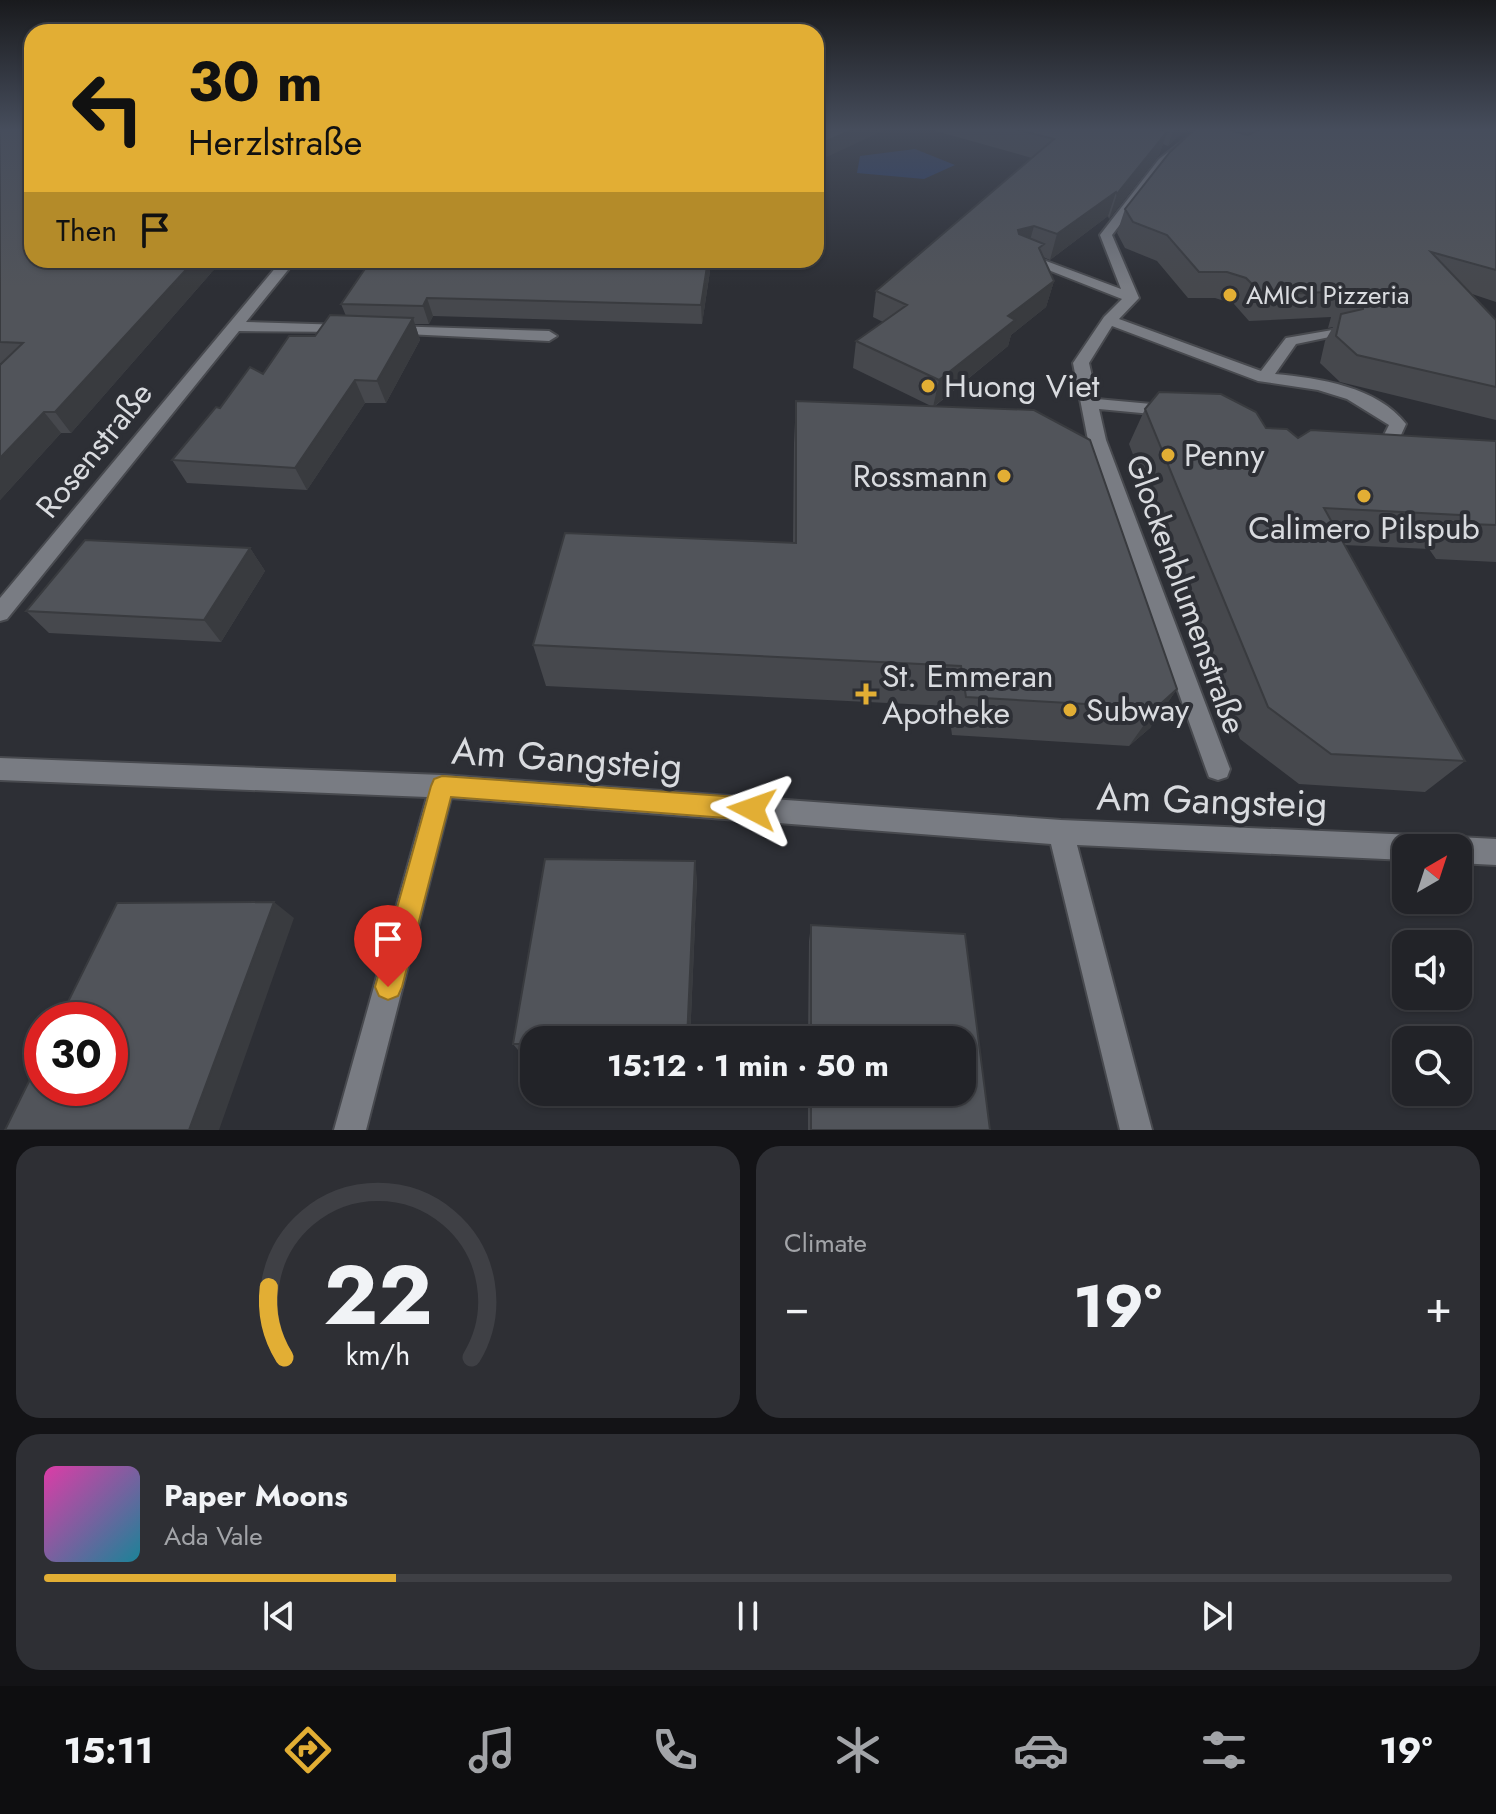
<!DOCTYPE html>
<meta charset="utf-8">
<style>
:root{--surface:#222328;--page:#2e2f34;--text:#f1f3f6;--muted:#a2a4a8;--line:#3f4045;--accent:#e2ae34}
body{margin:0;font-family:Jost,sans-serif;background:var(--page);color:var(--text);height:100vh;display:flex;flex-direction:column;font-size:30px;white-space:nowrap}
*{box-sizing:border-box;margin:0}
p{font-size:26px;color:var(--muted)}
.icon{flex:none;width:44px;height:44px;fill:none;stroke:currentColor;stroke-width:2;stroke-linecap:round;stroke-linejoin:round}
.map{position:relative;height:1130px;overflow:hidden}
.drawer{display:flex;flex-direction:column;gap:16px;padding:16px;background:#131316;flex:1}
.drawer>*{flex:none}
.guide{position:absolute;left:24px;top:24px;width:800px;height:244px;border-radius:24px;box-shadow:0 2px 6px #0004,0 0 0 2px var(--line);background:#e2ae34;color:#111;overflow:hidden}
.needle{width:52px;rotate:39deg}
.fabs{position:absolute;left:1392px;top:834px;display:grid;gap:16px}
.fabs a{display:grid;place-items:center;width:80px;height:80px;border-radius:16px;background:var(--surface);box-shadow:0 2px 6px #0004,0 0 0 2px var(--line);font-size:40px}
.speed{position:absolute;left:24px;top:1002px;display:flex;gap:16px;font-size:40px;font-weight:700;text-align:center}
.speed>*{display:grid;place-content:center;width:104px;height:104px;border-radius:50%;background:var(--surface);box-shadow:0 2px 6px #0004,0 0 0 2px var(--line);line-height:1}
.speed .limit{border:12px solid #d22;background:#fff;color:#111}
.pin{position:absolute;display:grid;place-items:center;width:68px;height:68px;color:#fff;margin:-82px -34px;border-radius:50% 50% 50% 0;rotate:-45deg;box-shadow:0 0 8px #0007}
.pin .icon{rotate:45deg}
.me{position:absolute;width:88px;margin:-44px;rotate:274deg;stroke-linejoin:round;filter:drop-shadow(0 0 6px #0008)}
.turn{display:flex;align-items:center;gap:28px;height:168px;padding:0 32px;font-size:36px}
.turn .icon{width:104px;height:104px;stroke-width:2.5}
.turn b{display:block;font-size:56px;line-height:68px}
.then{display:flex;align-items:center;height:76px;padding:0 32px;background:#0003;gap:16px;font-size:30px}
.big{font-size:60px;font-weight:700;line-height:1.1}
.drawer .card{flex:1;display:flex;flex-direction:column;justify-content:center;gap:12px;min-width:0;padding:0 28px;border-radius:24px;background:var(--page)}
.drawer .dial{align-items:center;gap:0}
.dial svg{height:208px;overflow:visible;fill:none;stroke:var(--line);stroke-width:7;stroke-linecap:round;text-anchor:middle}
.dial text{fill:var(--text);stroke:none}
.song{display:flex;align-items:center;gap:24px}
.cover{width:96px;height:96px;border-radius:12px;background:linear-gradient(135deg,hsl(320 70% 55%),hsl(190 70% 35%))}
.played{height:8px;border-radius:4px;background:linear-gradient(90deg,var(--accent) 25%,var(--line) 25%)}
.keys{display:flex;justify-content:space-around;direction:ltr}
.heat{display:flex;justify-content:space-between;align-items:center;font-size:44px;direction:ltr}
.drawer .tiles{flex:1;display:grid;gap:16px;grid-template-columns:1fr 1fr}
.card:last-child{grid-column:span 2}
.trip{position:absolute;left:520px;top:1026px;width:456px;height:80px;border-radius:24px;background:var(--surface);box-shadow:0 2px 6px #0004,0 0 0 2px var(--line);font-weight:700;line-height:80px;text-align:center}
.tab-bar{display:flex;height:128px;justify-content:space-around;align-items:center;background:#0e0e10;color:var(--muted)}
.tab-bar .icon{width:56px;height:56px}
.tab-bar .active{color:var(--accent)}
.tab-bar b{font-size:36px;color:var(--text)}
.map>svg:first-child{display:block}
</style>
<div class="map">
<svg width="1496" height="1130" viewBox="0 0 1496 1130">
<rect width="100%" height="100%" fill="#2d2f35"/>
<path fill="#283e6e" d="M915 149 955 165 924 179 857 173 860 156Z"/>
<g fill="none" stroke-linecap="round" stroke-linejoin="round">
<defs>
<path id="pedestrian" d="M1199 129H1212L1167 163 1112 235 1139 298 1119 319 1261 371 1286 338 1344 328V334L1296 344 1275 374C1319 378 1378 387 1406 424L1391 457 1382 463 1373 457 1389 425 1347 399 1318 390 1258 381 1112 326 1089 363 1097 399 1173 406 1181 411 1173 416 1099 409 1106 440 1230 769 1227 777 1218 780 1209 777 1206 769 1088 440 1073 363 1104 317 1122 299 1018 258 1030 255 1121 289 1100 235 1159 159Z"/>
<path id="minor" d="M282 260H296L246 322 346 325 351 326V332L239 331 7 619 0 621V598Z
M390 326 549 331 557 336 549 341 385 333V327Z
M0 758 442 775 1061 820 1415 835 1424 839 1428 848H1406V860L1077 845 1152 1130H1120L1051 844 451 798 366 1130H334L427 797 0 780Z
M1458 837 1496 839V865L1458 863V848H1446L1449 841Z"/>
</defs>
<use href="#pedestrian" stroke="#484a4f" stroke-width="4"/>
<use href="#minor" stroke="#484a4f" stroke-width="4"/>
<use href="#pedestrian" fill="#797c83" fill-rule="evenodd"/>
<use href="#minor" fill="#797c83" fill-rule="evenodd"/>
</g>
<path fill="#46484d" d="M0 129 211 273 71 433H61L0 500V365L2 363H0Z
M937 129H1496V302L1472 294 1496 320V420L1340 382 1320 363 1325 341 1333 327 1328 328 1331 317 1249 321 1234 304 1215 298H1188L1157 261 1125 248 1117 233 1125 209 1193 130 1183 132 1168 146 1163 144 1159 155 1109 219 1108 216 1050 260 1043 257 1054 281 1046 307 1011 335 1008 346 935 406 1177 689 1150 728 1129 746 952 735 948 706 546 686 533 645 793 543 794 443 796 401 931 406 853 368 856 341 883 322 873 317 876 291 1032 158 936 131Z
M371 260H709L710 271 702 324 433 316 429 324H415L420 340 386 403H365L307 490 187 483 172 460 220 408 315 336 346 316 341 304Z
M1145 409 1266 428 1298 438 1496 441V562L1436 559 1429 549 1344 545 1465 761 1425 792 1299 784 1240 739 1129 444Z
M250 548 265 571 221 642 49 633 26 611Z
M697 878 690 1040H534V1056H523L513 1044Z
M811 925 965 934 990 1130H808V1092H962V1040H808L809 941Z"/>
<path fill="#393b3f" d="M854 129H887L816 162V146Z
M1174 129H1199L1183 132 1168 146Z
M1167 132 1159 155 1109 219 1117 194Z
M1116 192 1108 216 1050 260 1057 234Z
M1034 226 1027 251 1018 230Z
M195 260H225L211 273 71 433 55 412Z
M708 260H709L710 271 702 324 701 305Z
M1054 281 1046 307 1011 335 1008 346 933 407 939 380 1008 316Z
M427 298 433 316 429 324 423 306Z
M413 318 420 340 386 403 377 381Z
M355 380 365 403 307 490 295 468Z
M44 412 61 433 0 500V458Z
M250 548 265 571 221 642 204 620Z
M1177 689 1150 728 1129 746 1156 708Z
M695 861 697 878 690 1040H687Z
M274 902 294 918 219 1130H189Z"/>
<path fill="#51545a" stroke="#393b3f" stroke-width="2" d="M0 129H32V260H195L55 412H44L0 458V365L23 343 0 342Z
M816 129H854L816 146Z
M1015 129H1157L1167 132 1117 194 1116 192 1057 234 1034 226 1018 230 1019 234 1044 244 1039 248 1054 281 1008 316 1015 320 939 380 856 341 907 305 876 291 1054 139Z
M1195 129H1225L1248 135 1258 130 1255 129H1496V270L1431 252 1496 320V387L1357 355 1336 336 1341 314 1363 309 1362 299 1344 301 1346 291 1263 295 1246 278 1227 272H1199L1167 235 1133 222 1125 209 1170 152Z
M371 260H708L701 305 427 298 423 306 341 304Z
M330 315 413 318 377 381 355 380 295 468 172 460 216 407 220 408 250 367 263 374 289 336H315Z
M1159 392 1221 394 1256 412 1266 428 1287 429 1298 438 1311 430 1496 441V525L1468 524 1460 515 1324 508 1465 761 1331 754 1268 707 1145 409Z
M796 401 1034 410 1090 440 1177 689 1156 708 966 697 961 666 533 645 565 533 796 543Z
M85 540 250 548 204 620 26 611Z
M545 859 695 861 687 1040H534V1044H513Z
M274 902 189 1130H5L42 1055V1088H110V1020H59L117 903Z
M811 925 965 934 990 1130H811V1092H962V1040H811Z"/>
<linearGradient id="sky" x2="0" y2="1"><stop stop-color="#191a1d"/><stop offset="0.45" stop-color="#464d5c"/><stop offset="1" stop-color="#464d5c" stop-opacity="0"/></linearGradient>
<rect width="1496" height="287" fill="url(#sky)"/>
<path fill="#e2ae34" stroke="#937122" stroke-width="2" d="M442 776 752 798 760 802 763 809 760 817 752 820 451 797 402 987 398 996 388 1000 379 996 375 987 431 786 434 779Z"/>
<g fill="#e2ae34" stroke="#2d2f35" stroke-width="3">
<circle cx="1230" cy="295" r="8"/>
<circle cx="928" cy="386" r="8"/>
<circle cx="1168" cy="455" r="8"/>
<circle cx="1004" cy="476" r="8"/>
<circle cx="1364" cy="496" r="8"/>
<path d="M862 682h8v8h8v8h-8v8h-8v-8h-8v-8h8z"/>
<circle cx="1070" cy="710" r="8"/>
</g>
<g text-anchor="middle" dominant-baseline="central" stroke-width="8" stroke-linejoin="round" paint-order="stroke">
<g font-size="26" fill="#d9dbdf" stroke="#2d2f35" text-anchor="start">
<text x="1246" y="295">AMICI Pizzeria</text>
</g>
<g font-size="32" fill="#d9dbdf" stroke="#2d2f35" text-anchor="start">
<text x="944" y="386">Huong Viet</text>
<text x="1184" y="455">Penny</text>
<text x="988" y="476" text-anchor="end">Rossmann</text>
<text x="1364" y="528" text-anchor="middle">Calimero Pilspub</text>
<text x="882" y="676">St. Emmeran<tspan x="882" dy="37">Apotheke</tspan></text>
<text x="1086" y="710">Subway</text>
</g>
<g font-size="32" fill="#d9dbdf" stroke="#2d2f35">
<text transform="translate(94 450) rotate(-51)">Rosenstraße</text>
<text transform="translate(1186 594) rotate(70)">Glockenblumenstraße</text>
</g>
<g font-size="38" fill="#d9dbdf" stroke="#2d2f35">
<text transform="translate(567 758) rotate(4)">Am Gangsteig</text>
<text transform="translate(1212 800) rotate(2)">Am Gangsteig</text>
</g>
</g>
</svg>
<div class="fabs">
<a><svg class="needle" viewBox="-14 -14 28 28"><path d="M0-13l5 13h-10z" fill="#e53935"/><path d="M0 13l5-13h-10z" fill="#a2a4a8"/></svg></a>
<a><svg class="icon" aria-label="sound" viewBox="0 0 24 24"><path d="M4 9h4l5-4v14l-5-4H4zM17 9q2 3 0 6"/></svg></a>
<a><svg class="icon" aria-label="search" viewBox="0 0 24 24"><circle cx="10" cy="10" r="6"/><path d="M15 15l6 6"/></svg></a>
</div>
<div class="speed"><div class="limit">30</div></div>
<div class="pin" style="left:388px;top:987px;background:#d93025"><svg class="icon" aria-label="arrive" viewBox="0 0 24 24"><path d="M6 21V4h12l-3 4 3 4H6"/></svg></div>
<svg class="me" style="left:752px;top:809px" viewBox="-20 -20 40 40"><path d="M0-17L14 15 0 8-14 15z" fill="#e2ae34" stroke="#fff" stroke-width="4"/></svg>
<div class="trip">15:12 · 1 min · 50 m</div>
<div class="guide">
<div class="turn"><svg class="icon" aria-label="left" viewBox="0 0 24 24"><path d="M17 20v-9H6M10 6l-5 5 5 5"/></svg><div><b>30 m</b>Herzlstraße</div></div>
<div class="then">Then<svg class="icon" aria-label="arrive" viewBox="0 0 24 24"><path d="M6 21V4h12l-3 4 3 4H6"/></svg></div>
</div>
</div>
<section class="drawer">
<div class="tiles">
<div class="card dial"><svg viewBox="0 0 100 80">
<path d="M14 69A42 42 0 1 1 86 69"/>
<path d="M14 69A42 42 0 0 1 8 42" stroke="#e2ae34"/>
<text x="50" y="56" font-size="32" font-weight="700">22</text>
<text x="50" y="72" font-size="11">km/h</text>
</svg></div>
<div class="card"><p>Climate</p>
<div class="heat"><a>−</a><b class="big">19°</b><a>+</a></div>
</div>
<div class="card">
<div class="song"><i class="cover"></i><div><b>Paper Moons</b><p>Ada Vale</p></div></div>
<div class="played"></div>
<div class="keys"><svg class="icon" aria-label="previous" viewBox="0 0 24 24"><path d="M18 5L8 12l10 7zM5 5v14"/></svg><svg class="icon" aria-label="pause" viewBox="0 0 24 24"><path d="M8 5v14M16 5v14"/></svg><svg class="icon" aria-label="next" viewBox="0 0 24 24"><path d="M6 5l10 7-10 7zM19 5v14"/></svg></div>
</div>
</div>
</section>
<nav class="tab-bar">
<b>15:11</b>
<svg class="icon active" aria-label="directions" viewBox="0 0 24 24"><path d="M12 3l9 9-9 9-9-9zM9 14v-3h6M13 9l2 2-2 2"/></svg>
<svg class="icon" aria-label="music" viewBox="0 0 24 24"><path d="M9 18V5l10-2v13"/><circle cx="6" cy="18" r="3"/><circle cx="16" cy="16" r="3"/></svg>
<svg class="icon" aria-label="phone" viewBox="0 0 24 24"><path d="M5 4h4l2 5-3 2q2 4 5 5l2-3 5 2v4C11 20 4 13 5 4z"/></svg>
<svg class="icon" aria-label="climate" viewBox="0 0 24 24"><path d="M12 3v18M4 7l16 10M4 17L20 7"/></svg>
<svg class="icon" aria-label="car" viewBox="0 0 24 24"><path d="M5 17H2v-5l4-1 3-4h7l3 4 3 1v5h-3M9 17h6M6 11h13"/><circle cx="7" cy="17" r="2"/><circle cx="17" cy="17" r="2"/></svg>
<svg class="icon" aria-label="filters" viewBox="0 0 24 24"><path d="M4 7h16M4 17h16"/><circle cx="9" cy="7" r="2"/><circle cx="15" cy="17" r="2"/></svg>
<b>19°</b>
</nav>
